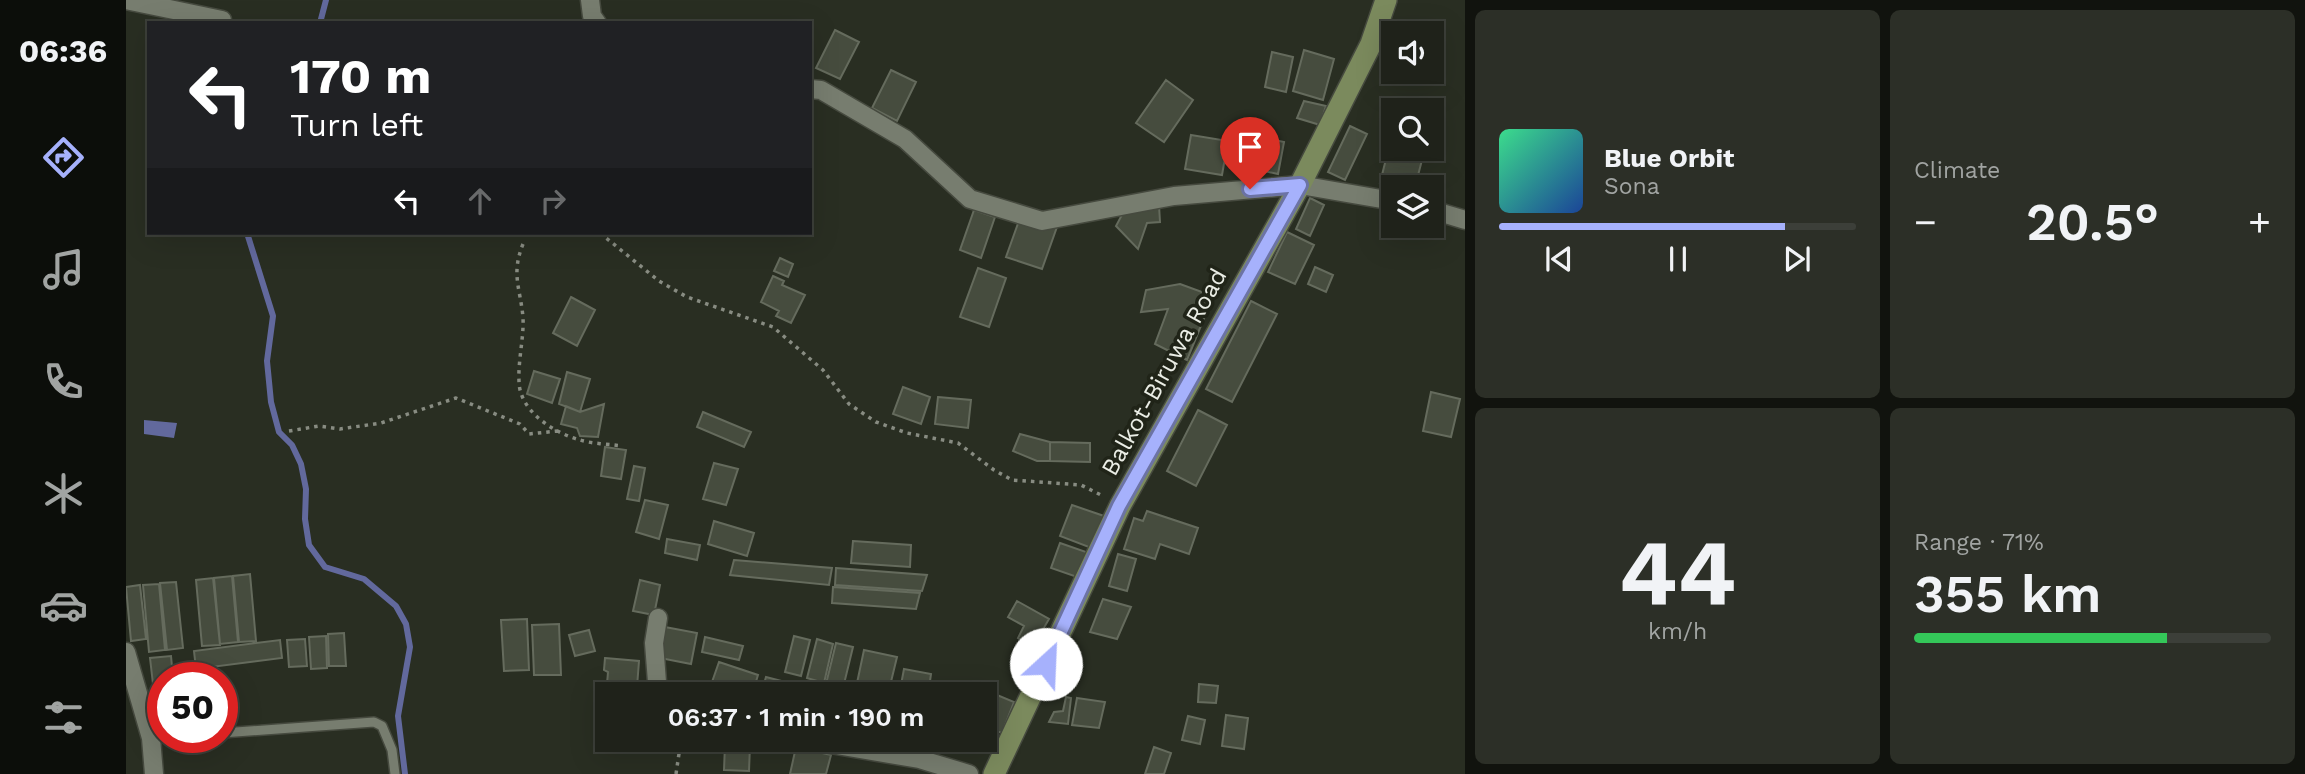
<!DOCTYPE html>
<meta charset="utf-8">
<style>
:root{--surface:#1f221a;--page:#2c2f27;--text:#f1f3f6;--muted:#a1a4a2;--line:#3c3f39;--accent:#a6b1fc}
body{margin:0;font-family:"Work Sans",sans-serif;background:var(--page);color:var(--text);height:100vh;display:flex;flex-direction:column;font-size:26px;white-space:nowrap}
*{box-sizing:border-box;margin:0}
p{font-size:23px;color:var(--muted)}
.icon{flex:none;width:38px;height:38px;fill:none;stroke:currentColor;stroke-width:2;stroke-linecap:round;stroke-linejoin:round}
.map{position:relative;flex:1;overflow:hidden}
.sheet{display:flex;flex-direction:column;gap:10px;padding:10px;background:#11130e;width:840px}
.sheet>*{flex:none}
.guide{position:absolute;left:21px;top:21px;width:665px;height:214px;border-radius:0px;box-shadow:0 7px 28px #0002,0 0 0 2px var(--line);background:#202124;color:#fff;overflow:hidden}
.fabs{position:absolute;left:1255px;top:21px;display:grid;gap:14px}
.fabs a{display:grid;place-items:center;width:63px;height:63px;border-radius:0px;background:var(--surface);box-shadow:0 7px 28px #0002,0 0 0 2px var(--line);font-size:35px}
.speed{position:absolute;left:21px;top:662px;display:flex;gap:14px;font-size:35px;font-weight:700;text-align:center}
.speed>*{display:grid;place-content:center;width:91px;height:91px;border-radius:50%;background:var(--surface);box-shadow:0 7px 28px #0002,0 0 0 2px var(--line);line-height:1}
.speed .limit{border:10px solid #d22;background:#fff;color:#111}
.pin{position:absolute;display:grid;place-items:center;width:60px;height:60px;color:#fff;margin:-72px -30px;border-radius:50% 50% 50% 0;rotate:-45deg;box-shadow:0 0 7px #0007}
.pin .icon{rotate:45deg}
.me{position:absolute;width:77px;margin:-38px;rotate:25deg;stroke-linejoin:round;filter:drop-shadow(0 0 5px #0008)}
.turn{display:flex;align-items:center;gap:24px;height:147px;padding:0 28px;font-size:32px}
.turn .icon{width:91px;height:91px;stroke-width:2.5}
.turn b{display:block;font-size:49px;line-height:60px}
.lanes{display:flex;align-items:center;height:66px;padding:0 28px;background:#0003;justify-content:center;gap:35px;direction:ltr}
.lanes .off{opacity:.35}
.big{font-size:52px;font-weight:600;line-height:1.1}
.sheet .card{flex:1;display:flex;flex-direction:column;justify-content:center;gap:10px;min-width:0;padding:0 24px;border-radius:10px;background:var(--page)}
.sheet .dial{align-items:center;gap:0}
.dial b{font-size:91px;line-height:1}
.song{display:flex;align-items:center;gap:21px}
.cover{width:84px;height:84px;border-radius:10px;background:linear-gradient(135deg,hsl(150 70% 55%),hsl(220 70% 35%))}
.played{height:7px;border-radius:4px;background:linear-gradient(90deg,var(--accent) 80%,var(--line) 80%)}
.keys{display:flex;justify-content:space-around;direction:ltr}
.heat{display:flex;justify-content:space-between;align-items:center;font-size:38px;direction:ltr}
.charge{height:10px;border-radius:5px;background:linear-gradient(90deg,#34c759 71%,var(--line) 0)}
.sheet .tiles{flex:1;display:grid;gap:10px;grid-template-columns:repeat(2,1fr)}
.trip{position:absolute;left:469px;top:682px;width:402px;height:70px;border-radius:0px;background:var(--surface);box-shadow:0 7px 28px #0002,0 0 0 2px var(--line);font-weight:600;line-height:70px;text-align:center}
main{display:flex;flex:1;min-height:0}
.tabs{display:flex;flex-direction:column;width:126px;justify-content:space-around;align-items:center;background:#0c0e0a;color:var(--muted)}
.tabs .icon{width:49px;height:49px}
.tabs .active{color:var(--accent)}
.tabs b{font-size:32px;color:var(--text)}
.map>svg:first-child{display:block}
</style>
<main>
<nav class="tabs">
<b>06:36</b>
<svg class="icon active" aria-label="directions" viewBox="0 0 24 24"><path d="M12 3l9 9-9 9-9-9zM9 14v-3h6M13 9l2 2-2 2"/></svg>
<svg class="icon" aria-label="music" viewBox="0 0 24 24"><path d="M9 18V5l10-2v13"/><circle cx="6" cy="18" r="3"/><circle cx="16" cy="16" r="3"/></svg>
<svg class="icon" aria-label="phone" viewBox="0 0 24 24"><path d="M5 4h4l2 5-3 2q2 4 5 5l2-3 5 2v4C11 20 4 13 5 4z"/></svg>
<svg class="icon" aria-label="climate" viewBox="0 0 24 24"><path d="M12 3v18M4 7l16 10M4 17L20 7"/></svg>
<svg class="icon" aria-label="car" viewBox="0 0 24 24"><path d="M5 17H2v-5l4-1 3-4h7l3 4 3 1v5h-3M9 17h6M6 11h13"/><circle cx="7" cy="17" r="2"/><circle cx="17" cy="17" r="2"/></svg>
<svg class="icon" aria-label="filters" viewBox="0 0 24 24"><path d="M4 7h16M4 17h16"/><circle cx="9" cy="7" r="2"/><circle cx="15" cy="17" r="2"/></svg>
</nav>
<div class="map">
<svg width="1339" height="774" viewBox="0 0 1339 774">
<rect width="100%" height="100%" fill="#292e22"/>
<path fill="#62699d" d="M18 420 51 423 48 438 18 434Z"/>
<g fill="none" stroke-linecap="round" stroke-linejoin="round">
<path stroke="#62699d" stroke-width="6" d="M194 23 200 0
M121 233 147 316 141 361 145 402 153 432 166 445 175 464 180 489 179 519 183 545 199 567 238 579 270 606 280 624 284 647 272 716 279 774"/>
</g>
<path fill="#464c3e" stroke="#656b5d" stroke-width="2" d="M709 30 733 42 714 79 690 68Z
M1178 50 1208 59 1197 100 1167 91Z
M1146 52 1167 57 1160 92 1139 87Z
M765 70 790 82 771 121 746 108Z
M1040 80 1067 100 1038 142 1010 123Z
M1178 101 1200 106 1194 125 1171 118Z
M1224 126 1241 134 1219 180 1202 172Z
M1121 134 1158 142 1152 174 1114 166Z
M1065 135 1102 141 1096 175 1059 169Z
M1262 151 1296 160 1289 187H1270L1254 183Z
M1184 198 1198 205 1184 236 1170 229Z
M1033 205 1034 222 1021 223 1012 249 990 226 998 211Z
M848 210 869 217 855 258 834 250Z
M895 215 931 227 916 269 880 257Z
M1161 232 1188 245 1169 284 1142 272Z
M654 258 667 264 662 277 648 271Z
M1189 267 1207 275 1200 292 1182 284Z
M852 268 880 278 863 327 834 317Z
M647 276 658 281 656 285 679 295 665 323 650 316 653 311 635 302Z
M1054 284 1087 296 1061 360 1029 344 1042 309 1015 312 1020 290Z
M445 297 469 310 451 346 427 333Z
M1125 301 1151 314 1106 402 1080 389Z
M408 371 434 379 426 403 401 394Z
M441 372 464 379 454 412 433 404Z
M777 387 804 397 795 424 767 414Z
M1305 392 1334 399 1325 437 1297 431Z
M812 397 845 400 842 428 809 424Z
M478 404 472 437 454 436 451 428 435 424 440 406 454 412Z
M1072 410 1101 425 1070 486 1041 471Z
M577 412 625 432 618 447 571 427Z
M894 434 924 442V461H911L887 451Z
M924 442 964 443V462L924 461Z
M479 447 500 450 495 479 475 476Z
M588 463 612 469 600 505 577 499Z
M508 466 519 468 513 501 501 499Z
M519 500 542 505 533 539 510 532Z
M946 505 978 516 968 549 934 536Z
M1021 511 1072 528 1063 554 1034 544 1029 559 998 549 1008 518 1017 521Z
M588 521 628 533 621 556 582 544Z
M541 539 574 545 571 560 539 553Z
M727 541 785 545 784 567 725 563Z
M934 543 963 553 954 578 925 568Z
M992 554 1010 559 1001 591 983 586Z
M608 560 706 568 703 585 604 575Z
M710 568 801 575 796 591 709 585Z
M124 574 130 641 113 642 107 576Z
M106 576 112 642 94 644 88 578Z
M87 578 94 645 76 646 70 580Z
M514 580 534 585 528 615 507 611Z
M50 582 57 648 41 650 34 583Z
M33 584 39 650 23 652 17 585Z
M14 585 20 639 5 641 0 587Z
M707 587 794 593 790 609 706 603Z
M977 599 1005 607 991 639 964 632Z
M891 601 923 619 907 647 892 638 898 626 882 617Z
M401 619 403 670 378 671 375 620Z
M433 624 435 675H408L406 625Z
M539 627 571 633 565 664 534 658Z
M463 630 469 651 449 656 443 635Z
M218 633 220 666H203L202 634Z
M200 636 201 668 185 669 183 637Z
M668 636 684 640 675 676 659 672Z
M579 637 617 646 613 660 576 652Z
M179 639 181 666 163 667 161 640Z
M691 639 707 644 698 683 681 678Z
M154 640 156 658 70 669 68 651Z
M710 643 727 647 717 688 700 684Z
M738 650 771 657 763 690 731 683Z
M45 656 47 677H37V683L27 684 24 658Z
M479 658 513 661 511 687 493 685 492 695 480 696 482 672 478 670Z
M593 662 632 675 626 695H610L606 693 607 688 586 682Z
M778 669 805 674 802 695H773Z
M640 677 671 685 669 695 635 694Z
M1073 684 1092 686 1090 703 1072 702Z
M859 690 888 702 876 733 859 727Z
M940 697 945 698 942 724 923 722 928 712 937 711Z
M951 698 979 702 973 728 946 725Z
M1100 715 1122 718 1118 749 1096 746Z
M1062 716 1079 720 1074 744 1056 740Z
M599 744 624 745 623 771 598 770Z
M670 747 705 755 700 774H664Z
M1028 747 1045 753 1038 774H1019Z"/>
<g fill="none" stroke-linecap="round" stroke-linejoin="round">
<defs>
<path id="service" d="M731 691 746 695
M96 733 248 722 256 726 266 750 269 774
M25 738 42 737"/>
<path id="minor" d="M0 0 96 20
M464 0 466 16 471 23
M684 89 695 90 779 139 844 199 916 221 1048 196 1174 185 1267 201
M1306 210 1339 220
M0 652 25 738 28 774
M532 695 528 643 532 618
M681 740 793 759 843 774"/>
<path id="secondary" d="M868 774 994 506 1174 185 1245 44 1260 0"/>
</defs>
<use href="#service" stroke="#464a3f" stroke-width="12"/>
<use href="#minor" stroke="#464a3f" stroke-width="21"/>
<use href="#secondary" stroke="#464a3f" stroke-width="24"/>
<path stroke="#888c82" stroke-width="3.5" stroke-dasharray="3.5 5" stroke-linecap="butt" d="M474 233 533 281 561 297 647 327 697 370 723 404 750 422 781 433 832 443 868 470 886 480 955 485 977 496
M397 244C385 274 394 287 397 317 398 338 392 360 393 381 393 411 428 433 454 440 467 444 483 444 496 446
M163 431 193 426 214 429 255 423 330 398 394 424 403 434 432 431
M550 774 555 740"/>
<use href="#service" stroke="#777d6f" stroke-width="9"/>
<use href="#minor" stroke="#777d6f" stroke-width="18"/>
<use href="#secondary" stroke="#7b8a5d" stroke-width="21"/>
</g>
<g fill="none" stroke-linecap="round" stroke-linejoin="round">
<defs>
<path id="route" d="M920 664 993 506 1174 185 1124 189"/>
</defs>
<use href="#route" stroke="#6c73a4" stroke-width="18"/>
<use href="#route" stroke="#a6b1fc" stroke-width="12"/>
</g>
<g text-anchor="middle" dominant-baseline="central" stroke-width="7" stroke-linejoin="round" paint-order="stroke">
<g font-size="24" fill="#eaede5" stroke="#202418">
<text transform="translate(1038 372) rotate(-61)">Balkot-Biruwa Road</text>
</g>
</g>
</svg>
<div class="fabs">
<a><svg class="icon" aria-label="sound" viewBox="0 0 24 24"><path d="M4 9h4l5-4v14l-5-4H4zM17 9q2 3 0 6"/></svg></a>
<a><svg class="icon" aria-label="search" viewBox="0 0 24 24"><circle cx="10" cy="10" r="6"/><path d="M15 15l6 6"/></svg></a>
<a><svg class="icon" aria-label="layers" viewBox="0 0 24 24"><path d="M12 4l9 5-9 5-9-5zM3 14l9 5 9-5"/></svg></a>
</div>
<div class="speed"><div class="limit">50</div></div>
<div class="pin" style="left:1124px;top:189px;background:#d93025"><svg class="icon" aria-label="arrive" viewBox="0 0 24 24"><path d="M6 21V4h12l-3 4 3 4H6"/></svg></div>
<svg class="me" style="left:920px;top:664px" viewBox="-20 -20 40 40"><circle r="19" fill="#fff"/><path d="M0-13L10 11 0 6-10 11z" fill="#a6b1fc"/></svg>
<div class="trip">06:37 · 1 min · 190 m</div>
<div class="guide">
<div class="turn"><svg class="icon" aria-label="left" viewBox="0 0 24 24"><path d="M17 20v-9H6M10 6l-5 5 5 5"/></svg><div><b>170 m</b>Turn left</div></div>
<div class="lanes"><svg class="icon" aria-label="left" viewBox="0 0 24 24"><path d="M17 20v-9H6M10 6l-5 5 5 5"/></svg><svg class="icon off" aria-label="ahead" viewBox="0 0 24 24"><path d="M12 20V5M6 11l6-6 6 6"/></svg><svg class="icon off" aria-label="right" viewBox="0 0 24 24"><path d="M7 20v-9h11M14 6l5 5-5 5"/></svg></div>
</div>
</div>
<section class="sheet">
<div class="tiles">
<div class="card">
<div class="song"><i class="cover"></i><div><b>Blue Orbit</b><p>Sona</p></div></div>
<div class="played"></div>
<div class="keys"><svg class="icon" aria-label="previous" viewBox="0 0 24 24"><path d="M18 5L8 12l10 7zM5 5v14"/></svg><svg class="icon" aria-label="pause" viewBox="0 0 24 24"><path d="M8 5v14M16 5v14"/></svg><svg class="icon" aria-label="next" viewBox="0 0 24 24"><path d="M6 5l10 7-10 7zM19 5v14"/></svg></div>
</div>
<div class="card"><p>Climate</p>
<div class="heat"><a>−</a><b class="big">20.5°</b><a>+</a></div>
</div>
<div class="card dial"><b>44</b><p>km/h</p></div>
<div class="card"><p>Range · 71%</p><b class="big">355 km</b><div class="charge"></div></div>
</div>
</section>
</main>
